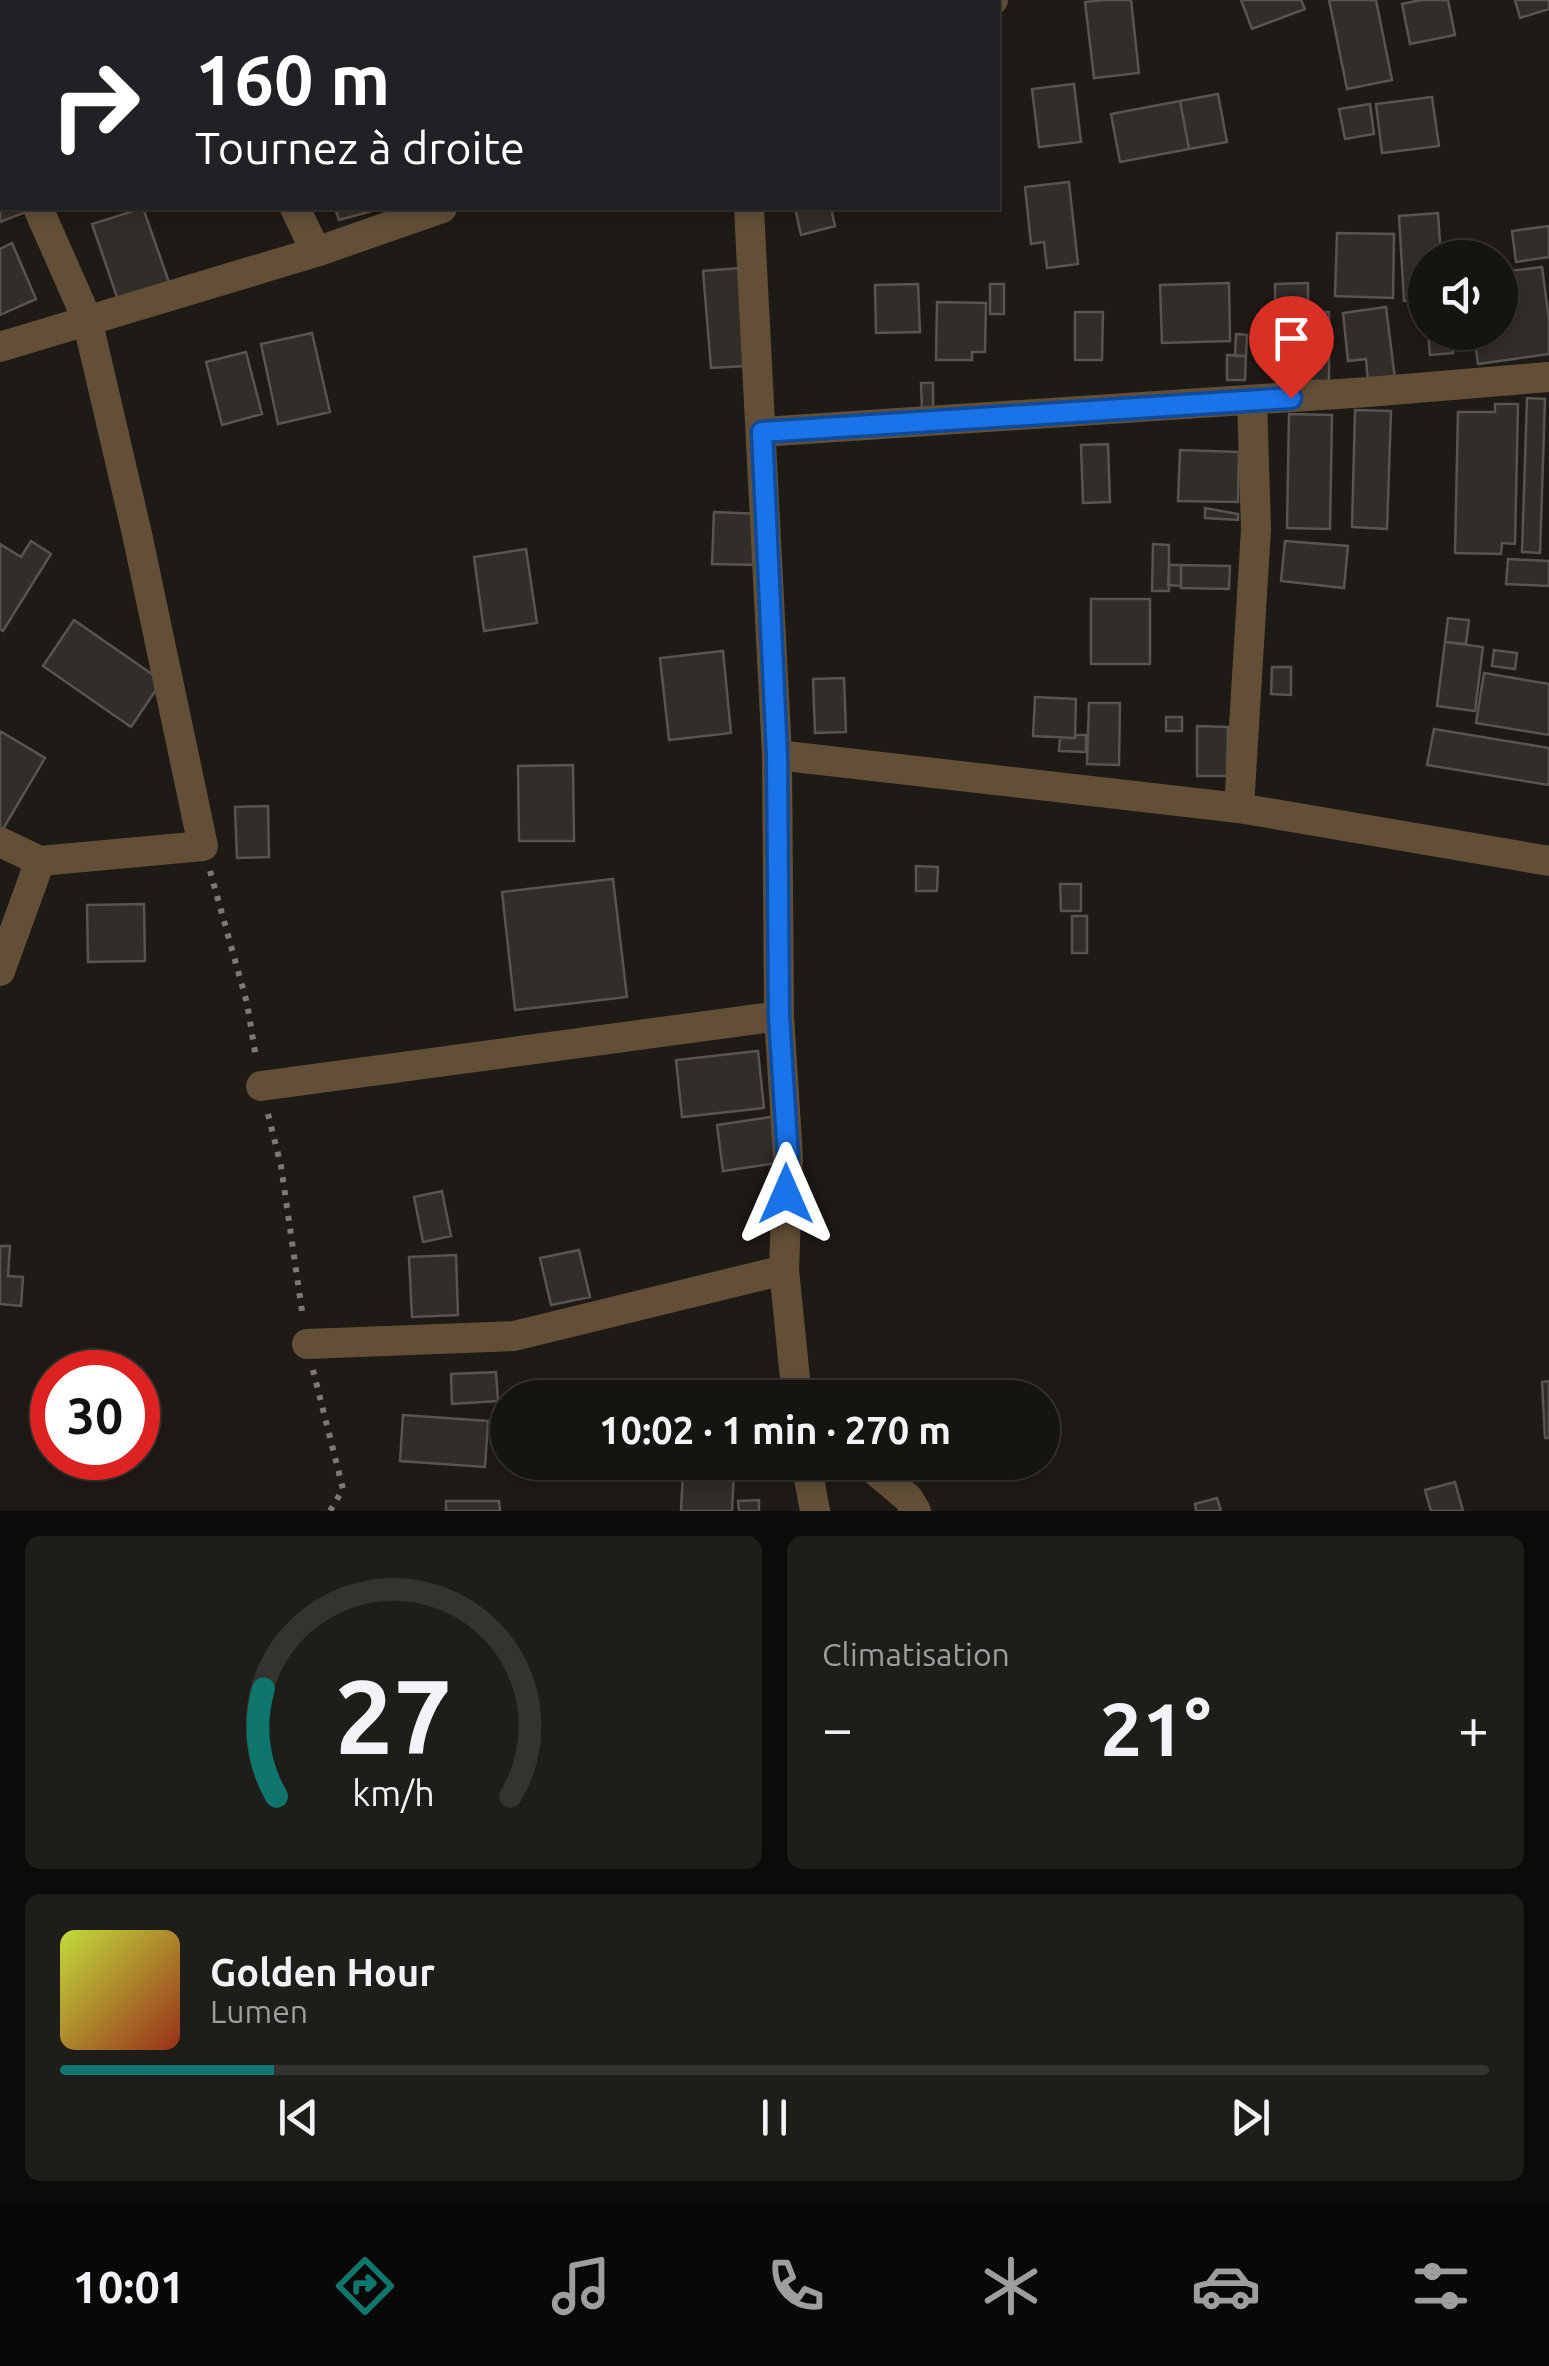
<!DOCTYPE html>
<html lang="fr">
<meta charset="utf-8">
<style>
:root{--surface:#161410;--page:#1f1d19;--text:#f1f3f6;--muted:#9e9e9f;--line:#353330;--accent:#0f766e}
body{margin:0;font-family:Ubuntu,sans-serif;background:var(--page);color:var(--text);height:100vh;display:flex;flex-direction:column;font-size:38px;white-space:nowrap}
*{box-sizing:border-box;margin:0}
p{font-size:32px;color:var(--muted)}
.icon{flex:none;width:55px;height:55px;fill:none;stroke:currentColor;stroke-width:2;stroke-linecap:round;stroke-linejoin:round}
.map{position:relative;height:1511px;overflow:hidden}
.drawer{display:flex;flex-direction:column;gap:25px;padding:25px;background:#0c0b09;flex:1}
.drawer>*{flex:none}
.banner{position:absolute;left:0px;top:0px;width:1000px;height:210px;box-shadow:0 5px 15px #0003,0 0 0 2px var(--line);background:#202124;color:#fff;overflow:hidden}
.buttons{position:absolute;left:1408px;top:240px;display:grid;gap:20px}
.buttons a{display:grid;place-items:center;width:110px;height:110px;border-radius:50%;background:var(--surface);box-shadow:0 5px 15px #0003,0 0 0 2px var(--line);font-size:50px}
.speed{position:absolute;left:30px;top:1350px;display:flex;gap:20px;font-size:50px;font-weight:700;text-align:center}
.speed>*{display:grid;place-content:center;width:130px;height:130px;border-radius:50%;background:var(--surface);box-shadow:0 5px 15px #0003,0 0 0 2px var(--line);line-height:1}
.speed .limit{border:15px solid #d22;background:#fff;color:#111}
.pin{position:absolute;display:grid;place-items:center;width:85px;height:85px;color:#fff;margin:-102px -42px;border-radius:50% 50% 50% 0;rotate:-45deg;box-shadow:0 0 10px #0007}
.pin .icon{rotate:45deg}
.me{position:absolute;width:110px;margin:-55px;rotate:0deg;stroke-linejoin:round;filter:drop-shadow(0 0 8px #0008)}
.turn{display:flex;align-items:center;gap:35px;height:210px;padding:0 30px;font-size:45px}
.turn .icon{width:130px;height:130px;stroke-width:2.5}
.turn b{display:block;font-size:70px;line-height:85px}
.big{font-size:75px;font-weight:700;line-height:1.1}
.drawer .widget{flex:1;display:flex;flex-direction:column;justify-content:center;gap:15px;min-width:0;padding:0 35px;border-radius:15px;background:var(--page)}
.drawer .dial{align-items:center;gap:0}
.dial svg{height:260px;overflow:visible;fill:none;stroke:var(--line);stroke-width:7;stroke-linecap:round;text-anchor:middle}
.dial text{fill:var(--text);stroke:none}
.song{display:flex;align-items:center;gap:30px}
.cover{width:120px;height:120px;border-radius:15px;background:linear-gradient(135deg,hsl(70 70% 55%),hsl(10 70% 35%))}
.played{height:10px;border-radius:5px;background:linear-gradient(90deg,var(--accent) 15%,var(--line) 15%)}
.keys{display:flex;justify-content:space-around;direction:ltr}
.heat{display:flex;justify-content:space-between;align-items:center;font-size:55px;direction:ltr}
.drawer .tiles{flex:1;display:grid;gap:25px;grid-template-columns:1fr 1fr}
.widget:last-child{grid-column:span 2}
.trip{position:absolute;left:490px;top:1380px;width:570px;height:100px;border-radius:50px;background:var(--surface);box-shadow:0 5px 15px #0003,0 0 0 2px var(--line);font-weight:700;line-height:100px;text-align:center}
.tab-bar{display:flex;height:160px;justify-content:space-around;align-items:center;background:#090806;color:var(--muted)}
.tab-bar .icon{width:70px;height:70px}
.tab-bar .on{color:var(--accent)}
.tab-bar b{font-size:45px;color:var(--text)}
.map>svg:first-child{display:block}
</style>
<div class="map">
<svg width="1549" height="1511" viewBox="0 0 1549 1511">
<rect width="100%" height="100%" fill="#1e1a16"/>
<path fill="#312d29" stroke="#58544f" stroke-width="2.5" d="M0 0H42L44 2H2V42Z
M1105 0H1131L1139 73 1094 78 1085 2Z
M1241 0H1301L1305 9 1252 29Z
M1329 0H1376L1392 80 1347 89Z
M1421 0H1448L1455 35 1410 44 1402 4Z
M1515 0H1549V9L1520 18Z
M1074 84 1081 142 1039 147 1032 89Z
M1218 94 1227 142 1189 149 1180 101Z
M1432 97 1439 146 1382 153 1376 104Z
M1180 101 1189 149 1120 162 1111 114Z
M1370 104 1374 134 1345 139 1339 109Z
M0 175H2V208H21L23 213 0 222Z
M1069 182 1078 264 1047 268 1044 242 1031 244 1025 187Z
M143 208 170 285 119 303 92 224Z
M335 208H383L339 220Z
M795 208H831L835 226 801 235Z
M1438 213 1441 258H1425V299L1404 301 1399 216Z
M1549 226V257L1516 262 1512 231Z
M1337 233 1394 234 1393 298 1335 296Z
M12 243 36 299 0 315V249Z
M1542 267 1549 319V354L1478 364 1475 342 1494 340 1493 332H1500V272Z
M740 268 746 366 711 368 703 271Z
M1229 283 1230 341 1162 343 1160 285Z
M1308 283V312H1329V381H1276L1275 284Z
M918 284 920 332 876 333 875 285Z
M990 284H1004V314H990Z
M937 302 986 303 985 352H972V360H936Z
M1386 307 1395 379 1368 382 1366 359 1348 361 1343 313Z
M1075 312H1103L1102 360H1075Z
M1428 332H1451L1453 353 1430 355Z
M312 333 330 412 278 424 261 344Z
M1236 334 1247 335 1246 356H1235Z
M246 352 262 414 222 425 206 362Z
M1227 355 1246 356 1245 380H1227Z
M921 383H933V408L922 409Z
M1527 398 1545 399 1540 553 1522 552Z
M1495 404H1518L1515 544 1502 543 1501 554 1455 553 1458 412H1495Z
M1355 410 1391 411 1387 529 1352 527Z
M1289 414 1332 415 1330 529 1287 528Z
M1108 444 1110 502 1083 503 1081 445Z
M1180 450 1239 452 1238 502 1178 501Z
M1205 508 1238 514V520L1205 518Z
M714 512 760 514 758 565 712 564Z
M31 541 51 554 3 631 0 629V544L21 557Z
M1285 541 1348 546 1344 588 1281 581Z
M1153 544 1169 545V591H1152Z
M526 549 537 623 484 631 474 557Z
M1508 559 1549 561V586L1506 584Z
M1169 565H1181V586L1168 585Z
M1181 565 1230 566 1229 589 1181 588Z
M1091 599H1150V664H1091Z
M1448 618 1469 620 1466 644 1445 642Z
M74 620 162 681 131 727 43 666Z
M1445 642 1483 647 1475 711 1437 706Z
M1494 650 1517 653 1515 669 1492 666Z
M723 651 731 733 669 740 660 658Z
M1272 667H1291V695L1271 694Z
M1484 673 1549 684V735L1476 723Z
M844 678 846 732 815 733 813 679Z
M1035 697 1076 699 1075 738 1033 736Z
M1089 703H1120L1119 765 1087 764Z
M1166 717H1182V731H1166Z
M1197 726 1228 727 1227 776H1197Z
M1434 729 1549 748V785L1427 765Z
M0 731 45 758 0 834Z
M1075 735H1086V752L1059 751 1060 738H1075Z
M573 765 574 841H519L518 766Z
M268 806 269 857 237 858 235 807Z
M916 866 938 867 937 891H916Z
M613 879 627 997 515 1010 502 892Z
M1060 884H1081V911H1061Z
M144 904 145 961 88 962 87 905Z
M1072 916H1087V953H1072Z
M758 1051 764 1108 682 1117 676 1060Z
M777 1116 784 1162 723 1171 717 1125Z
M442 1191 451 1236 423 1242 414 1197Z
M0 1246H10L8 1276 23 1277 21 1306 0 1304Z
M579 1250 590 1297 551 1305 540 1258Z
M456 1255 458 1315 412 1317 409 1257Z
M496 1372 498 1401 452 1404 451 1374Z
M1549 1381V1438H1545L1542 1382Z
M403 1415 488 1421 485 1467 400 1461Z
M683 1470 734 1472 732 1511H681Z
M1455 1482 1463 1511H1431L1425 1490Z
M1217 1498 1221 1511H1196L1195 1504Z
M759 1500V1511H739L738 1501Z
M446 1501H499L500 1511H446Z"/>
<g fill="none" stroke-linecap="round" stroke-linejoin="round">
<path stroke="#7d7975" stroke-width="6" stroke-dasharray="5 8" stroke-linecap="butt" d="M210 871 247 1003 256 1058
M268 1114 281 1166 303 1318
M313 1370 343 1489 330 1511"/>
<path stroke="#634f38" stroke-width="30" d="M206 0 207 2
M751 0V2
M463 2 470 0
M986 2 993 0
M0 122 2 127
M295 208 316 252
M749 208 777 755 779 1016 788 1157 784 1270 797 1398
M0 347 316 252 442 208
M761 432 1368 392 1549 377
M777 755 1239 808 1549 861
M1239 808 1256 529 1252 400
M0 842 40 861
M0 971 40 861 203 846 137 534 87 319 38 208
M261 1086 779 1016
M307 1344 514 1336 784 1270
M806 1462 815 1511
M865 1462 908 1498 916 1511"/>
</g>
<g fill="none" stroke-linecap="round" stroke-linejoin="round">
<defs>
<path id="route" d="M786 1194 788 1157 779 1016 777 755 762 432 1291 398"/>
</defs>
<use href="#route" stroke="#114b97" stroke-width="25"/>
<use href="#route" stroke="#1a73e8" stroke-width="18"/>
</g>
</svg>
<div class="buttons">
<a><svg class="icon" aria-label="sound" viewBox="0 0 24 24"><path d="M4 9h4l5-4v14l-5-4H4zM17 9q2 3 0 6"/></svg></a>
</div>
<div class="speed"><div class="limit">30</div></div>
<div class="pin" style="left:1291px;top:398px;background:#d93025"><svg class="icon" aria-label="arrive" viewBox="0 0 24 24"><path d="M6 21V4h12l-3 4 3 4H6"/></svg></div>
<svg class="me" style="left:786px;top:1194px" viewBox="-20 -20 40 40"><path d="M0-17L14 15 0 8-14 15z" fill="#1a73e8" stroke="#fff" stroke-width="4"/></svg>
<div class="trip">10:02 · 1 min · 270 m</div>
<div class="banner">
<div class="turn"><svg class="icon" aria-label="right" viewBox="0 0 24 24"><path d="M7 20v-9h11M14 6l5 5-5 5"/></svg><div><b>160 m</b>Tournez à droite</div></div>
</div>
</div>
<section class="drawer">
<div class="tiles">
<div class="widget dial"><svg viewBox="0 0 100 80">
<path d="M14 69A42 42 0 1 1 86 69"/>
<path d="M14 69A42 42 0 0 1 10 36" stroke="#0f766e"/>
<text x="50" y="56" font-size="32" font-weight="700">27</text>
<text x="50" y="72" font-size="11">km/h</text>
</svg></div>
<div class="widget"><p>Climatisation</p>
<div class="heat"><a>−</a><b class="big">21°</b><a>+</a></div>
</div>
<div class="widget">
<div class="song"><i class="cover"></i><div><b>Golden Hour</b><p>Lumen</p></div></div>
<div class="played"></div>
<div class="keys"><svg class="icon" aria-label="previous" viewBox="0 0 24 24"><path d="M18 5L8 12l10 7zM5 5v14"/></svg><svg class="icon" aria-label="pause" viewBox="0 0 24 24"><path d="M8 5v14M16 5v14"/></svg><svg class="icon" aria-label="next" viewBox="0 0 24 24"><path d="M6 5l10 7-10 7zM19 5v14"/></svg></div>
</div>
</div>
</section>
<nav class="tab-bar">
<b>10:01</b>
<svg class="icon on" aria-label="directions" viewBox="0 0 24 24"><path d="M12 3l9 9-9 9-9-9zM9 14v-3h6M13 9l2 2-2 2"/></svg>
<svg class="icon" aria-label="music" viewBox="0 0 24 24"><path d="M9 18V5l10-2v13"/><circle cx="6" cy="18" r="3"/><circle cx="16" cy="16" r="3"/></svg>
<svg class="icon" aria-label="phone" viewBox="0 0 24 24"><path d="M5 4h4l2 5-3 2q2 4 5 5l2-3 5 2v4C11 20 4 13 5 4z"/></svg>
<svg class="icon" aria-label="climate" viewBox="0 0 24 24"><path d="M12 3v18M4 7l16 10M4 17L20 7"/></svg>
<svg class="icon" aria-label="car" viewBox="0 0 24 24"><path d="M5 17H2v-5l4-1 3-4h7l3 4 3 1v5h-3M9 17h6M6 11h13"/><circle cx="7" cy="17" r="2"/><circle cx="17" cy="17" r="2"/></svg>
<svg class="icon" aria-label="filters" viewBox="0 0 24 24"><path d="M4 7h16M4 17h16"/><circle cx="9" cy="7" r="2"/><circle cx="15" cy="17" r="2"/></svg>
</nav>
